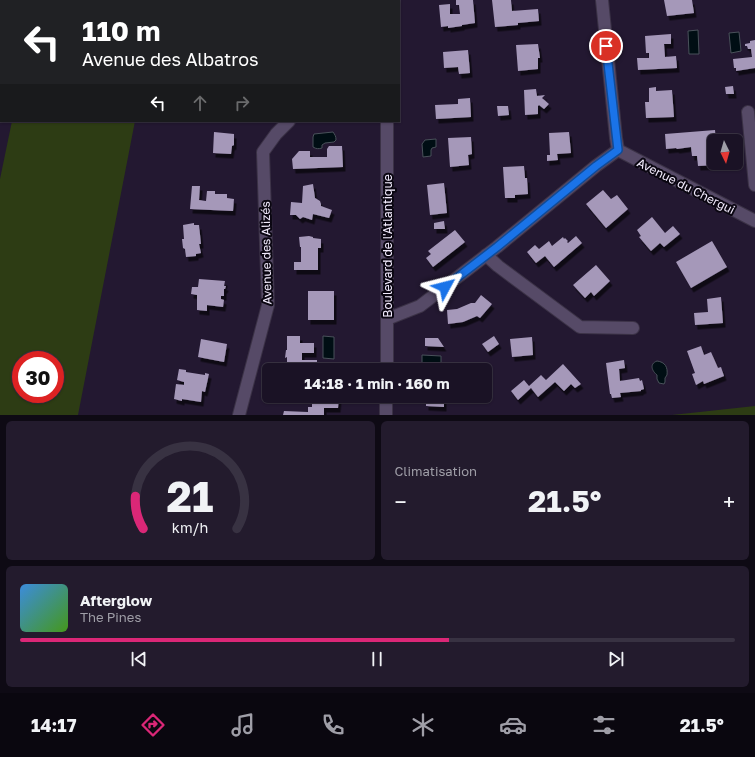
<!DOCTYPE html>
<html lang="fr">
<meta charset="utf-8">
<style>
:root{--surface:#1a1225;--page:#231b2d;--text:#f1f3f6;--muted:#9f9ea7;--line:#383242;--accent:#db2777}
body{margin:0;font-family:"Golos Text",sans-serif;background:var(--page);color:var(--text);height:100vh;display:flex;flex-direction:column;font-size:15px;white-space:nowrap}
*{box-sizing:border-box;margin:0}
p{font-size:13px;color:var(--muted)}
.icon{flex:none;width:22px;height:22px;fill:none;stroke:currentColor;stroke-width:2;stroke-linecap:round;stroke-linejoin:round}
.map{position:relative;height:415px;overflow:hidden}
.panel{display:flex;flex-direction:column;gap:6px;padding:6px;background:#0e0a14;flex:1}
.panel>*{flex:none}
.top-card{position:absolute;left:0px;top:0px;width:400px;height:122px;box-shadow:0 1px 3px #0004,0 0 0 1px var(--line);background:#202124;color:#fff;overflow:hidden}
.needle{width:26px;rotate:175deg}
.controls{position:absolute;left:707px;top:134px;display:grid;gap:8px}
.controls a{display:grid;place-items:center;width:36px;height:36px;border-radius:6px;background:var(--surface);box-shadow:0 1px 3px #0004,0 0 0 1px var(--line);font-size:20px}
.speed{position:absolute;left:12px;top:351px;display:flex;gap:8px;font-size:20px;font-weight:700;text-align:center}
.speed>*{display:grid;place-content:center;width:52px;height:52px;border-radius:50%;background:var(--surface);box-shadow:0 1px 3px #0004,0 0 0 1px var(--line);line-height:1}
.speed .limit{border:6px solid #d22;background:#fff;color:#111}
.pin{position:absolute;display:grid;place-items:center;width:34px;height:34px;color:#fff;margin:-17px;border:2px solid #fff;border-radius:50%;box-shadow:0 1px 4px #0007}
.me{position:absolute;width:44px;margin:-22px;rotate:52deg;stroke-linejoin:round;filter:drop-shadow(0 0 3px #0008)}
.turn{display:flex;align-items:center;gap:14px;height:84px;padding:0 16px;font-size:18px}
.turn .icon{width:52px;height:52px;stroke-width:2.5}
.turn b{display:block;font-size:28px;line-height:34px}
.lanes{display:flex;align-items:center;height:38px;padding:0 16px;background:#0003;justify-content:center;gap:20px;direction:ltr}
.lanes .off{opacity:.35}
.big{font-size:30px;font-weight:700;line-height:1.1}
.panel .card{flex:1;display:flex;flex-direction:column;justify-content:center;gap:6px;min-width:0;padding:0 14px;border-radius:6px;background:var(--page)}
.panel .dial{align-items:center;gap:0}
.dial svg{height:104px;overflow:visible;fill:none;stroke:var(--line);stroke-width:7;stroke-linecap:round;text-anchor:middle}
.dial text{fill:var(--text);stroke:none}
.song{display:flex;align-items:center;gap:12px}
.cover{width:48px;height:48px;border-radius:6px;background:linear-gradient(135deg,hsl(210 70% 55%),hsl(100 70% 35%))}
.played{height:4px;border-radius:2px;background:linear-gradient(90deg,var(--accent) 60%,var(--line) 60%)}
.keys{display:flex;justify-content:space-around;direction:ltr}
.heat{display:flex;justify-content:space-between;align-items:center;font-size:22px;direction:ltr}
.panel .tiles{flex:1;display:grid;gap:6px;grid-template-columns:1fr 1fr}
.card:last-child{grid-column:span 2}
.trip{position:absolute;left:262px;top:363px;width:230px;height:40px;border-radius:6px;background:var(--surface);box-shadow:0 1px 3px #0004,0 0 0 1px var(--line);font-weight:700;line-height:40px;text-align:center}
.dock{display:flex;height:64px;justify-content:space-around;align-items:center;background:#0a070f;color:var(--muted)}
.dock .icon{width:28px;height:28px}
.dock .active{color:var(--accent)}
.dock b{font-size:18px;color:var(--text)}
.map>svg:first-child{display:block}
</style>
<div class="map">
<svg width="755" height="415" viewBox="0 0 755 415">
<defs>
<filter id="shadow"><feDropShadow dx="2.5" dy="4.5" stdDeviation="0" flood-color="#0009"/></filter>
</defs>
<rect width="100%" height="100%" fill="#231831"/>
<path fill="#2d3c14" fill-rule="evenodd" d="M0 0H159V1H1V51L0 47Z
M12 121H135L78 415H0V179ZM21 360H55V394H21Z
M755 406V415H672Z"/>
<path fill="#000e14" stroke="#49515a" d="M698 30 699 54H689L688 31Z
M739 32 741 51 731 53 729 33Z
M333 132C335 135 336 136 336 140L334 142 325 143 322 145V148C319 149 316 149 313 147V137L314 134Z
M436 139V147L432 148 431 150V156L423 157 422 144 425 140Z
M323 336 334 337V359L323 358Z
M422 355 441 356V365H422Z
M657 361C665 362 668 367 667 375L665 378V382L664 384 659 383 657 379V375C652 371 649 364 657 361Z"/>
<path fill="#a598b9" filter="url(#shadow)" d="M456 0H473L475 23 462 25V26L448 28V26L441 27 439 5 450 4V14H460L459 5H456Z
M492 0H511L512 11 538 9 539 21 518 23V25L495 27Z
M664 0H692L694 13 667 16Z
M671 34V44H664L665 57 676 56 677 68 638 70 637 58H649V53H646L645 36Z
M755 40V68L736 71V68H734L733 59 752 57 751 49H748L747 46H745V44L750 43V41Z
M538 44 540 58H538V69L518 71 516 45Z
M468 50 470 73 459 74 458 67 444 68 443 52Z
M733 86 734 94H726L725 87Z
M656 87V91L672 90 674 117 646 118 645 102H649V88Z
M536 89 537 96 545 95 542 98 549 104 544 109 539 105 538 106V114L525 115 524 90Z
M470 98 471 117 436 119 435 105 458 104V99Z
M497 106H508L509 115 498 116Z
M715 130 716 141H714V163H717V165L698 166 697 156H692L691 147 677 149 676 148 666 149 665 134Z
M214 132 234 134V145L232 146 231 154 213 153Z
M569 132 571 153 557 154 558 160 547 161V155H550L549 133Z
M471 137 472 154 468 155 469 165 450 167 448 138Z
M329 146H342L343 167 293 169 292 159 299 151H310V157H327V149Z
M524 166 525 178H527L528 194 515 195V198H505L503 167Z
M444 183 447 213 430 215 427 185Z
M313 184 315 198 320 201 321 204V206L332 210 329 218 313 214 312 220 303 217 300 219 296 215H290L291 202 302 203 303 186Z
M192 186H200L199 200 206 201 207 191H215V194H227V198L234 199 233 211 190 209Z
M603 190 611 199 617 195 628 209 606 228 586 204Z
M652 217 665 233 673 226 680 234 664 247 660 243 651 251 639 237 641 236 637 230Z
M444 221 445 229H434V223Z
M194 223V225H199L201 244H199L201 253 196 254V256L186 257 185 249 183 248 182 239H184L183 225Z
M455 230 465 242 433 267 426 258 431 254 428 251Z
M309 236 313 237V238L321 239V248H318V270H294V262H301V247H300L299 237Z
M576 236 582 243 554 267 545 256 536 263 527 252 535 245 539 249 549 241 552 246 563 237 564 239 565 238 568 241 567 242 568 243Z
M712 241 727 267 691 288 676 262Z
M596 265 610 281 594 296 591 292 585 298 573 285Z
M199 279 225 281 224 286H226L225 289H224V296H221V299L224 300 223 307 207 305V311L197 310V295L191 294 192 287H198Z
M308 291H334V320H308Z
M481 295 492 304 480 318 477 316 463 322 448 324 447 310 457 309 471 303H475Z
M721 297 723 323 695 325 694 313 708 312 707 299Z
M287 336H300V343H314V353H302V360H317V370H284V366H287V357L285 358 286 350H287Z
M494 336 499 344 488 352 482 344Z
M532 337 533 355 512 357 510 339Z
M425 338H438L444 347 425 346Z
M201 339 227 344 224 362 198 357Z
M701 346 704 355 711 352 718 368 721 367 724 376 704 384 703 381 696 385 692 374 695 373 687 351Z
M624 360 625 368 619 369 620 381 639 378 640 381 642 380 644 389 641 390V391L620 393 621 397 612 398 611 394H610L606 363Z
M563 364 581 384 575 388 571 384 564 391 555 382 538 397 531 388 518 400 511 391 524 380 529 386 541 375 546 380Z
M179 369 186 370V372L205 375V373L209 374 205 392 202 391 201 402 182 399V401L174 399 176 384 184 385V382L177 380Z
M312 396H339L338 408H324V415H283L284 411 308 412V407H312Z
M426 396H444V407L426 406Z"/>
<g fill="none" stroke-linecap="round" stroke-linejoin="round">
<defs>
<path id="street" d="M384 0V1
M748 112 755 185
M618 150 755 221
M486 255 498 266 580 327 633 328
M387 319 420 306 497 247 596 166 618 150 616 138 602 0
M387 370V121
M239 415 268 305 263 152 276 134 289 121
M386 415V396"/>
</defs>
<use href="#street" stroke="#3b3246" stroke-width="14"/>
<use href="#street" stroke="#564a67" stroke-width="12"/>
</g>
<g fill="none" stroke-linecap="round" stroke-linejoin="round">
<defs>
<path id="route" d="M445 287 497 247 596 166 618 150 606 46"/>
</defs>
<use href="#route" stroke="#114b97" stroke-width="10"/>
<use href="#route" stroke="#1a73e8" stroke-width="7"/>
</g>
<g text-anchor="middle" dominant-baseline="central" stroke-width="4" stroke-linejoin="round" paint-order="stroke">
<g font-size="12" fill="#f3ecfe" stroke="#0a0611">
<text transform="translate(686 186) rotate(27)">Avenue du Chergui</text>
<text transform="translate(387 246) rotate(-90)">Boulevard de l'Atlantique</text>
<text transform="translate(266 253) rotate(-91)">Avenue des Alizés</text>
</g>
</g>
</svg>
<div class="controls">
<a><svg class="needle" viewBox="-14 -14 28 28"><path d="M0-13l5 13h-10z" fill="#e53935"/><path d="M0 13l5-13h-10z" fill="#9f9ea7"/></svg></a>
</div>
<div class="speed"><div class="limit">30</div></div>
<div class="pin" style="left:606px;top:46px;background:#d93025"><svg class="icon" aria-label="arrive" viewBox="0 0 24 24"><path d="M6 21V4h12l-3 4 3 4H6"/></svg></div>
<svg class="me" style="left:445px;top:287px" viewBox="-20 -20 40 40"><path d="M0-17L14 15 0 8-14 15z" fill="#1a73e8" stroke="#fff" stroke-width="4"/></svg>
<div class="trip">14:18 · 1 min · 160 m</div>
<div class="top-card">
<div class="turn"><svg class="icon" aria-label="left" viewBox="0 0 24 24"><path d="M17 20v-9H6M10 6l-5 5 5 5"/></svg><div><b>110 m</b>Avenue des Albatros</div></div>
<div class="lanes"><svg class="icon" aria-label="left" viewBox="0 0 24 24"><path d="M17 20v-9H6M10 6l-5 5 5 5"/></svg><svg class="icon off" aria-label="ahead" viewBox="0 0 24 24"><path d="M12 20V5M6 11l6-6 6 6"/></svg><svg class="icon off" aria-label="right" viewBox="0 0 24 24"><path d="M7 20v-9h11M14 6l5 5-5 5"/></svg></div>
</div>
</div>
<section class="panel">
<div class="tiles">
<div class="card dial"><svg viewBox="0 0 100 80">
<path d="M14 69A42 42 0 1 1 86 69"/>
<path d="M14 69A42 42 0 0 1 8 44" stroke="#db2777"/>
<text x="50" y="56" font-size="32" font-weight="700">21</text>
<text x="50" y="72" font-size="11">km/h</text>
</svg></div>
<div class="card"><p>Climatisation</p>
<div class="heat"><a>−</a><b class="big">21.5°</b><a>+</a></div>
</div>
<div class="card">
<div class="song"><i class="cover"></i><div><b>Afterglow</b><p>The Pines</p></div></div>
<div class="played"></div>
<div class="keys"><svg class="icon" aria-label="previous" viewBox="0 0 24 24"><path d="M18 5L8 12l10 7zM5 5v14"/></svg><svg class="icon" aria-label="pause" viewBox="0 0 24 24"><path d="M8 5v14M16 5v14"/></svg><svg class="icon" aria-label="next" viewBox="0 0 24 24"><path d="M6 5l10 7-10 7zM19 5v14"/></svg></div>
</div>
</div>
</section>
<nav class="dock">
<b>14:17</b>
<svg class="icon active" aria-label="directions" viewBox="0 0 24 24"><path d="M12 3l9 9-9 9-9-9zM9 14v-3h6M13 9l2 2-2 2"/></svg>
<svg class="icon" aria-label="music" viewBox="0 0 24 24"><path d="M9 18V5l10-2v13"/><circle cx="6" cy="18" r="3"/><circle cx="16" cy="16" r="3"/></svg>
<svg class="icon" aria-label="phone" viewBox="0 0 24 24"><path d="M5 4h4l2 5-3 2q2 4 5 5l2-3 5 2v4C11 20 4 13 5 4z"/></svg>
<svg class="icon" aria-label="climate" viewBox="0 0 24 24"><path d="M12 3v18M4 7l16 10M4 17L20 7"/></svg>
<svg class="icon" aria-label="car" viewBox="0 0 24 24"><path d="M5 17H2v-5l4-1 3-4h7l3 4 3 1v5h-3M9 17h6M6 11h13"/><circle cx="7" cy="17" r="2"/><circle cx="17" cy="17" r="2"/></svg>
<svg class="icon" aria-label="filters" viewBox="0 0 24 24"><path d="M4 7h16M4 17h16"/><circle cx="9" cy="7" r="2"/><circle cx="15" cy="17" r="2"/></svg>
<b>21.5°</b>
</nav>
